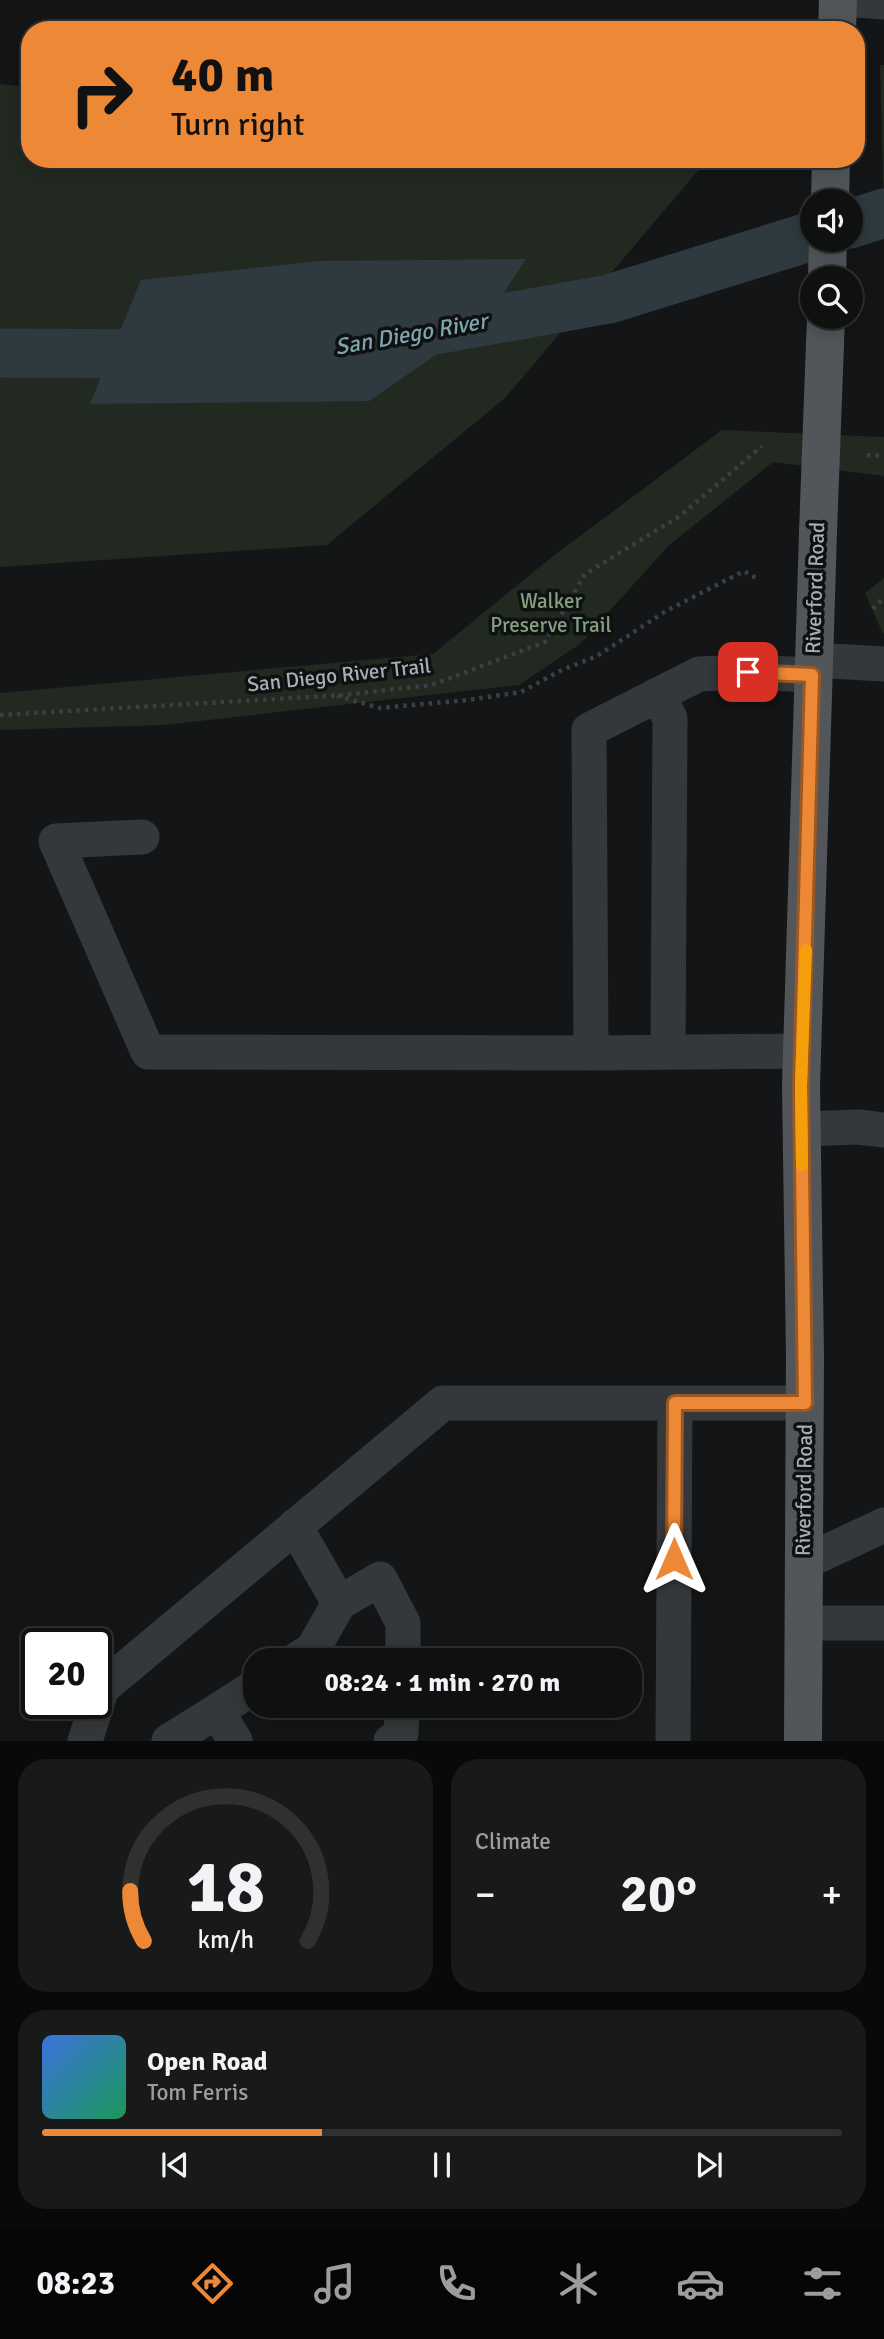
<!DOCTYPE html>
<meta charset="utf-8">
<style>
:root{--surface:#0f1010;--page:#181919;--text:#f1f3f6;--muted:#9b9d9f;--line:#2f3030;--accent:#ed8836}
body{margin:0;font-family:Signika,sans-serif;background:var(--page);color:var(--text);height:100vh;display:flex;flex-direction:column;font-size:26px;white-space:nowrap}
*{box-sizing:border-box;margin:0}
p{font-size:23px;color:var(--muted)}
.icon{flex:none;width:38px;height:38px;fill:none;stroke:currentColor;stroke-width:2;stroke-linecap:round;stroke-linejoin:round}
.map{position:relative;height:1741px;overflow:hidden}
.side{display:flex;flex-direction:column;gap:18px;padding:18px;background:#080909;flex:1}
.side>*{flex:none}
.banner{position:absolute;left:21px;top:21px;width:844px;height:147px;border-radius:28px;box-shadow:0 4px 18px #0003,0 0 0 2px var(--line);background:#ed8836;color:#111;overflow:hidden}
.fabs{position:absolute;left:800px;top:189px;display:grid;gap:14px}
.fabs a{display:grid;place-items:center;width:63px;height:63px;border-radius:50%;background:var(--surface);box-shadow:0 4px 18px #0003,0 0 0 2px var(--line);font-size:35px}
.speed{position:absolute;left:21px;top:1628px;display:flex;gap:14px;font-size:35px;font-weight:700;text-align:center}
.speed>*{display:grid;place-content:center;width:91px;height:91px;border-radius:50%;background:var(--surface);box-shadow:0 4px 18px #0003,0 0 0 2px var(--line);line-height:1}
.speed .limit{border:4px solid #111;border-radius:10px;background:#fff;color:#111}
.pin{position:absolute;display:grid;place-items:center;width:60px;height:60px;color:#fff;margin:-30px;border-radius:14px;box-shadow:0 4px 10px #0006}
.me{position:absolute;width:77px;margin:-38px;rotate:0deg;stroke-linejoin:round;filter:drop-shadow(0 0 5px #0008)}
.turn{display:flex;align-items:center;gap:24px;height:147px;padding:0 35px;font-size:32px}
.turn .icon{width:91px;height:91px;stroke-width:2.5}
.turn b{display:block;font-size:49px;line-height:60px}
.big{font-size:52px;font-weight:700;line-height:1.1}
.side .card{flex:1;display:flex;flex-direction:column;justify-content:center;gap:10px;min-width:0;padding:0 24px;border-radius:28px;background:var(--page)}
.side .dial{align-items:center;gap:0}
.dial svg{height:182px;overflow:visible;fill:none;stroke:var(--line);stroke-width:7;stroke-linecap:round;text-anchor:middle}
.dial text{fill:var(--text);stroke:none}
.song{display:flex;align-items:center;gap:21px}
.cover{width:84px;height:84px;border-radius:10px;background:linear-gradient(135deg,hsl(220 70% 55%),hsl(150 70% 35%))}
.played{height:7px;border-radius:4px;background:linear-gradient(90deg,var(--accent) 35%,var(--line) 35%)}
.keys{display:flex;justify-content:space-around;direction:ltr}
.heat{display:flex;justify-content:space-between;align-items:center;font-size:38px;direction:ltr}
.side .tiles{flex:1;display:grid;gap:18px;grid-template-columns:1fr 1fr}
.card:last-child{grid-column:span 2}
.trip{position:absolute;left:243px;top:1648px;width:399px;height:70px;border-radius:28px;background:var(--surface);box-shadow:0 4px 18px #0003,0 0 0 2px var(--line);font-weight:700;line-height:70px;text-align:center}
.dock{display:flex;height:112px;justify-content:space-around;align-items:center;background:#060606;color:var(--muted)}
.dock .icon{width:49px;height:49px}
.dock .active{color:var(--accent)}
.dock b{font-size:32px;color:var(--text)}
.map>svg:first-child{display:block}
</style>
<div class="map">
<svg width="884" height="1741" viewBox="0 0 884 1741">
<rect width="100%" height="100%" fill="#141516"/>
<path fill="#212921" d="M880 65H884V214Z
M0 84 30 87V159H708L505 398 327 545 0 567Z
M722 430 884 437V476L773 462 668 546 580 644 519 685 164 725 0 730V693L433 654 548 560Z
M884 578V633L883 634 865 593Z"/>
<path fill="#2e3a3f" d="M526 259 485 321 369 401 90 404 141 280 319 261Z"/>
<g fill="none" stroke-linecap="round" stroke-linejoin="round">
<path stroke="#2e3a3f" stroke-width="49" d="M850 224 884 213
M419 333 609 299 812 236
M0 353 177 354"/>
<path stroke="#3c3f42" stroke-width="4.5" stroke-dasharray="3.5 5" stroke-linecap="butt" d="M867 455 884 456
M873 609 884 597
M337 696 380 708 467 700 521 692 562 670 597 656 666 611 744 571 756 578
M0 715 343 695 432 685 545 642 585 574 680 516 762 446"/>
<path stroke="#35383b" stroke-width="35" d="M856 0 884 2
M813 660 884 664
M657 695 670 718 668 1052
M142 837 56 841 148 1052 591 1053
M803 1051 591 1053 589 730 699 674 748 672 812 675
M801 1129 858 1127 884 1130
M295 1526 339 1603
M803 1563 884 1525
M802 1623H884
M295 1661 313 1649 339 1603 380 1579 403 1623V1661
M85 1741 102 1688 443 1403H805
M169 1741 217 1711
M235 1741 217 1711 256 1686
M391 1741 401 1734 402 1706
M673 1741 675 1403"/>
<path stroke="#52555a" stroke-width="38" d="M837 30 838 0
M830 201 831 159
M827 278 828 240
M803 1741 805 1357 801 1086 818 532"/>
<path stroke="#52555a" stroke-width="38" d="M818 532 826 317"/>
</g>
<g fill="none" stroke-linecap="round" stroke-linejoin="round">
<defs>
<path id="route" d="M674 1559 675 1403H805L801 1086 812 675 748 672"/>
</defs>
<use href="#route" stroke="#9a5823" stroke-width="18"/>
<use href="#route" stroke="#ed8836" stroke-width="12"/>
<path stroke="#f59e0b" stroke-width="12" d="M802 1165 801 1086 806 950"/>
</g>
<g text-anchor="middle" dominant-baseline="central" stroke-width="7" stroke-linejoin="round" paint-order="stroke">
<g font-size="21" fill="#a6afb6" stroke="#0f1011">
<text transform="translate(815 588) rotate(-88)">Riverford Road</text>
<text transform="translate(339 675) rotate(-6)">San Diego River Trail</text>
<text transform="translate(804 1490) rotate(-89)">Riverford Road</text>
</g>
<g font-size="21" fill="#83a17e" stroke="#0f1011">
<text x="551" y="601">Walker<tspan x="551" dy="24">Preserve Trail</tspan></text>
</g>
<g font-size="23" font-style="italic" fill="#7ea4b0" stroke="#0f1011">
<text transform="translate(411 334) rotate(-10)">San Diego River</text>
</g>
</g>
</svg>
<div class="fabs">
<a><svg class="icon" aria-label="sound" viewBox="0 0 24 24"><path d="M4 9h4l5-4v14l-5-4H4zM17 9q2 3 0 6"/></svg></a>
<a><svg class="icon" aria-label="search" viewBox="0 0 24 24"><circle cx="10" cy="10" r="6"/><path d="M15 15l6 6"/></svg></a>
</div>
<div class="speed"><div class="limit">20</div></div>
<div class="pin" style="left:748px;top:672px;background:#d93025"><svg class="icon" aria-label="arrive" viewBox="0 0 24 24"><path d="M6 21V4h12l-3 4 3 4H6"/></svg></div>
<svg class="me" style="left:674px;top:1559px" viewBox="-20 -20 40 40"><path d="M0-17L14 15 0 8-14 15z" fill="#ed8836" stroke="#fff" stroke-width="4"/></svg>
<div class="trip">08:24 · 1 min · 270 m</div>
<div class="banner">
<div class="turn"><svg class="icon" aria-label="right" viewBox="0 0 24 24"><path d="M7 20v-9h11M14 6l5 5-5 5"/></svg><div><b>40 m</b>Turn right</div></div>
</div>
</div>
<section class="side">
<div class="tiles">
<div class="card dial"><svg viewBox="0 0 100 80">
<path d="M14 69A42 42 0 1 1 86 69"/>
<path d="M14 69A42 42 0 0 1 8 47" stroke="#ed8836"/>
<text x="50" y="56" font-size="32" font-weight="700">18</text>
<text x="50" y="72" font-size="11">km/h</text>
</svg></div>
<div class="card"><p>Climate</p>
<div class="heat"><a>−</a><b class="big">20°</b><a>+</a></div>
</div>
<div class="card">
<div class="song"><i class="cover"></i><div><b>Open Road</b><p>Tom Ferris</p></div></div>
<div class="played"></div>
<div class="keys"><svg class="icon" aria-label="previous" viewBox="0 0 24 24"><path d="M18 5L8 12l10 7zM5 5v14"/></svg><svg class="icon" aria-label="pause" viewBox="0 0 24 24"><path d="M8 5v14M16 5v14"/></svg><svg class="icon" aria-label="next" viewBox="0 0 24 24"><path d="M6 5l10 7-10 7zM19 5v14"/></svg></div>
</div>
</div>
</section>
<nav class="dock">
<b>08:23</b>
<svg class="icon active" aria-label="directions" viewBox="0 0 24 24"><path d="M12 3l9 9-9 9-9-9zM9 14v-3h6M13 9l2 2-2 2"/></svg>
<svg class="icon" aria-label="music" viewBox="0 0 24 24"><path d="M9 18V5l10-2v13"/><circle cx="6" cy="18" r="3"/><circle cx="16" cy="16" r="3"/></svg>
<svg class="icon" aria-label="phone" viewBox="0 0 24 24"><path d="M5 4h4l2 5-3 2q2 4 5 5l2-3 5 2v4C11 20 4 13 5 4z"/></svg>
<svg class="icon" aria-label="climate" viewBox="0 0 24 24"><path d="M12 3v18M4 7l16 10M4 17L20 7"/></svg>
<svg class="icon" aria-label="car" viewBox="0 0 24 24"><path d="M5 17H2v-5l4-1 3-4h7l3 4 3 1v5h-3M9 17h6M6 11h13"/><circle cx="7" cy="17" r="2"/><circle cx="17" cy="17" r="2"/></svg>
<svg class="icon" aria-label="filters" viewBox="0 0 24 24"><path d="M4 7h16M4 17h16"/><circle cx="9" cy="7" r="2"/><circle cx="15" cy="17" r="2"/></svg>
</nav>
